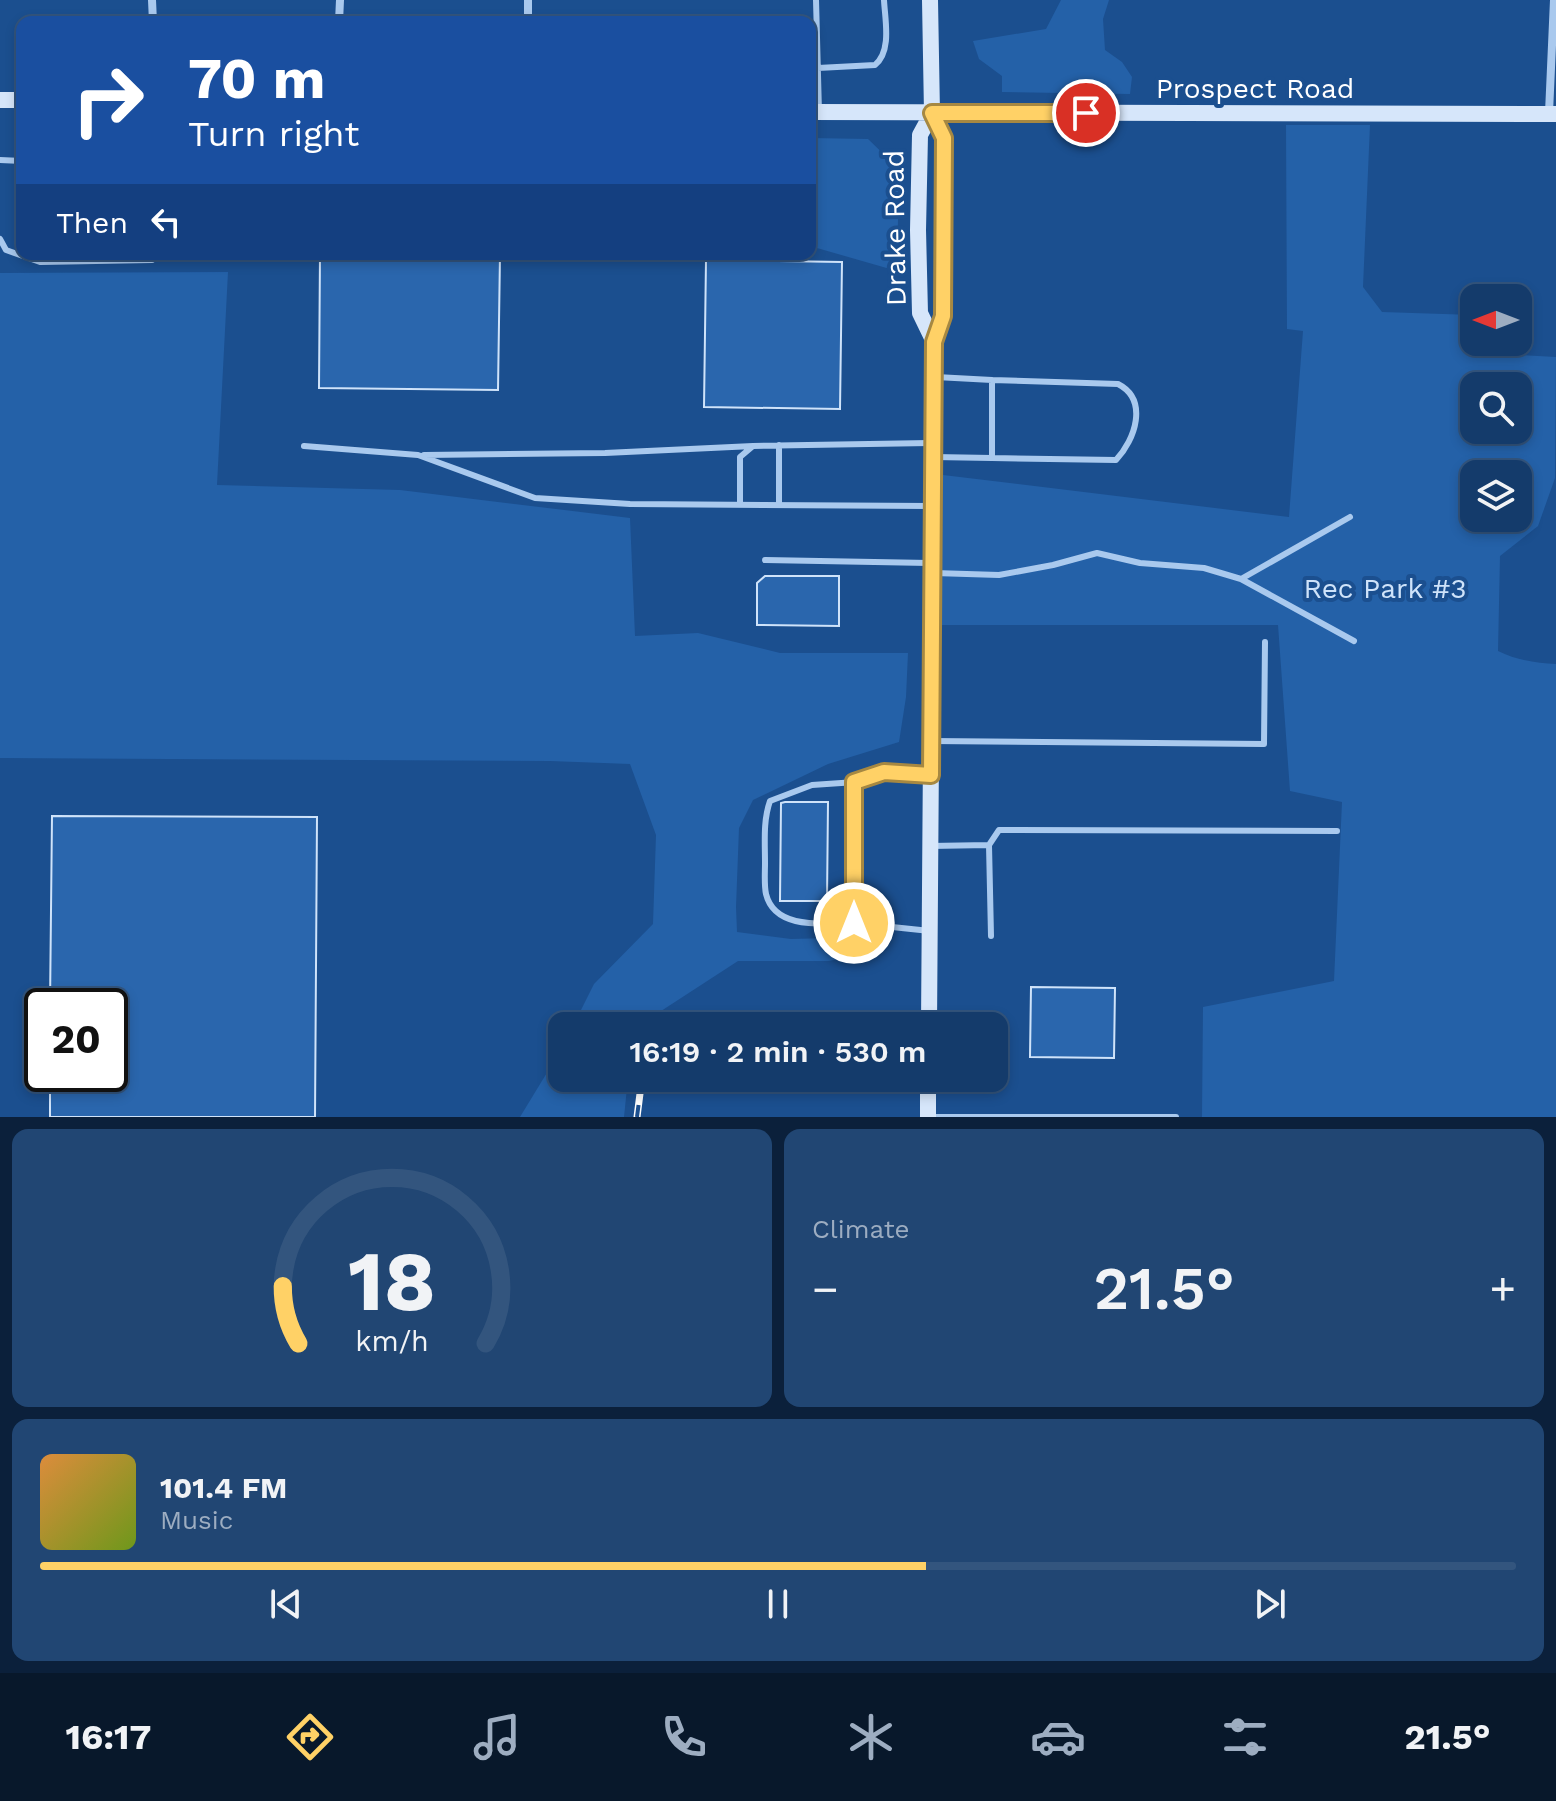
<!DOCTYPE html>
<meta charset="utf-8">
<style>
:root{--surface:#143b6b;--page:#214673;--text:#f1f3f6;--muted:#9dadc1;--line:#33557e;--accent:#ffd166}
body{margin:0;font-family:"Work Sans",sans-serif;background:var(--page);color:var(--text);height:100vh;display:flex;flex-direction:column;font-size:30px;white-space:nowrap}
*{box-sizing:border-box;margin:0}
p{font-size:26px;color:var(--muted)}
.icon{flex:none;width:44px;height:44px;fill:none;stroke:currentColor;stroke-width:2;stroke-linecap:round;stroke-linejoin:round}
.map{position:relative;height:1117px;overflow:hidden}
.panel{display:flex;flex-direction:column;gap:12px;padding:12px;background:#0b203b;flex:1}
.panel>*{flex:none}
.banner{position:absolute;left:16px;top:16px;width:800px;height:244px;border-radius:16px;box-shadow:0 4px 12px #0003,0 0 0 2px var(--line);background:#1a4fa0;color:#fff;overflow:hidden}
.needle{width:52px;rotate:270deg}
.tools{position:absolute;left:1460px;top:284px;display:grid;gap:16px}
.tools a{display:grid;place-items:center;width:72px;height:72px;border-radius:16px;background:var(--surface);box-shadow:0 4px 12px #0003,0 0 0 2px var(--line);font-size:40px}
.speed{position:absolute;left:24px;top:988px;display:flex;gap:16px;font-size:40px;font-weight:700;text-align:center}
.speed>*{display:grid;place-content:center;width:104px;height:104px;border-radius:50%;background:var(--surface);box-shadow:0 4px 12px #0003,0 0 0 2px var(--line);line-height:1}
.speed .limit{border:4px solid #111;border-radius:12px;background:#fff;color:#111}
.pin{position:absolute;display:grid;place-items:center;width:68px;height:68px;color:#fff;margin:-34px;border:4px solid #fff;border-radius:50%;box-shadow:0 2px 8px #0007}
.me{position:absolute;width:88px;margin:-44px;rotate:0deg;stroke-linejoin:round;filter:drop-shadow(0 0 6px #0008)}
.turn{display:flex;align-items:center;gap:28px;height:168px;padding:0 40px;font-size:36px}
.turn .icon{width:104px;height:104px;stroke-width:2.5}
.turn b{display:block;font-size:56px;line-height:68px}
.then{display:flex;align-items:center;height:76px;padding:0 40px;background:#0003;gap:16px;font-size:30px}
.big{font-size:60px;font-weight:600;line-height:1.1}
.panel .widget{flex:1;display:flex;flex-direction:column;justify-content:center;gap:12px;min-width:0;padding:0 28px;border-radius:16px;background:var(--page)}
.panel .dial{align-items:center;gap:0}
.dial svg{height:208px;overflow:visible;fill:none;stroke:var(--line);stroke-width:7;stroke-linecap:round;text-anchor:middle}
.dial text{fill:var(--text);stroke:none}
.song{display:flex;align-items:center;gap:24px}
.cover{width:96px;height:96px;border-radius:12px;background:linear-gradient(135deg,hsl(30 70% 55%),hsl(80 70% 35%))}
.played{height:8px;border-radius:4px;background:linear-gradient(90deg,var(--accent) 60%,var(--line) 60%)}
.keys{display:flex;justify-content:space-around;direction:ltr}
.heat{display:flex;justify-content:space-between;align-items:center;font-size:44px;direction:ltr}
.panel .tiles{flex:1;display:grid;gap:12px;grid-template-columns:1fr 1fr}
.widget:last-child{grid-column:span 2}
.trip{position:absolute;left:548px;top:1012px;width:460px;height:80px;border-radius:16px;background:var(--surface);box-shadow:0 4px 12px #0003,0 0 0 2px var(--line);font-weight:600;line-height:80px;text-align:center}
.menu{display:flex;height:128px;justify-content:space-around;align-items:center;background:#08182b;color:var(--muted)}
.menu .icon{width:56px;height:56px}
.menu .active{color:var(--accent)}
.menu b{font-size:36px;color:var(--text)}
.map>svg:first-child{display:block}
</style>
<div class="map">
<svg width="1556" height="1117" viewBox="0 0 1556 1117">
<rect width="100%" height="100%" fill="#1b4f8f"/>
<path fill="#2461a8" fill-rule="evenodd" d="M1061 0H1109L1103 19 1105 50 1122 62 1132 77 1130 94 1002 92V76L979 59 973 41 1046 29Z
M1286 125H1370L1363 287 1382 312 1474 315V342H1518V316H1521L1520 355 1556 357 1555 478 1538 526 1500 556 1498 651C1516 660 1536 663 1556 664V1117H1202L1203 1007 1334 981 1342 802 1290 791 1278 625H941L943 475 1289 517 1303 331 1287 329ZM1474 386H1518V430H1474ZM1474 474H1518V518H1474Z
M810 138 868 139 899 169 897 271 810 246Z
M228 272 217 485 400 490 630 518 635 636 698 633 780 653H908L906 697 899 742 828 764 753 800 739 828 736 907 737 932 791 939 869 937 875 938 869 953 829 961H738L638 1026H573L594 984 653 924 656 835 630 764 550 761 0 758V273Z
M562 1048V1078H628L624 1117H520Z"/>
<path fill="#2a66ad" stroke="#cfe3fa" stroke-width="2" d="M320 254H500L498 390 319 388Z
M706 260 842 262 840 409 704 407Z
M765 576H839V626L757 625V583Z
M785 802H828L827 901H780L781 803Z
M52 816 317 817 315 1117H50V1074H110V1006H50Z
M1031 987 1115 988 1114 1058 1030 1057Z"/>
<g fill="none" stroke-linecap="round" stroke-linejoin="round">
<path stroke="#a9c9ee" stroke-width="6" d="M816 0 819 112
M818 68 875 65C892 51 885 20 884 0
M0 160 22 161
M0 239 6 250 40 262 152 260
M779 445V505
M304 446 418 455 535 498 630 504 930 506
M424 455 605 453 753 446
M934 457 992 458V380L936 377
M992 458 1116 460C1135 440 1149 400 1118 384L992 380
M740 505V457L753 446 930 443
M1350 517 1241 579 1354 641
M765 560 929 563
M934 573 999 575 1053 565 1097 553 1140 563 1204 568 1241 579
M931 741 1264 744 1265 642
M929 775 884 772 854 782V923L930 931
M989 845 991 936
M930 846 989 845 999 830 1337 831
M854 923C826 923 775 931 766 894 764 885 765 873 765 863 765 842 763 821 770 801L812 785 856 782
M928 1117H1176"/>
<path stroke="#a9c9ee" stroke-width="8" d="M152 0 153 22
M339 22 340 0
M528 22V0
M1549 113 1554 0"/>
<path stroke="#d6e6fa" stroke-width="16" d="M0 100H22
M810 112 1556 114
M932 113 920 135 918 230 920 313 934 342
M929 1026 934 342 943 316 944 138 932 113 930 0
M928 1117V1078"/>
<defs>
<path id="rail" d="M637 1117 642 1078"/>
</defs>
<use href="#rail" stroke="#fff" stroke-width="7"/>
<use href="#rail" stroke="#1b4f8f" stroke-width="4" stroke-dasharray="12" stroke-linecap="butt"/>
</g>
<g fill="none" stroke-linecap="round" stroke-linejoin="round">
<defs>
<path id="route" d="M854 923V782L884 772 931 775 934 342 943 316 944 138 932 113H1086"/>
</defs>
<use href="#route" stroke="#a68842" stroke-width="20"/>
<use href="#route" stroke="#ffd166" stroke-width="14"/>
</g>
<g text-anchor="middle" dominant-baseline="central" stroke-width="8" stroke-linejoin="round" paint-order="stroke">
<g font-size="28" fill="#fff" stroke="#1b4f8f">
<text x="1255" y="88">Prospect Road</text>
<text transform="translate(895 228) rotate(-91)">Drake Road</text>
</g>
<g font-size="28" fill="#cfe3fa" stroke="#1b4f8f">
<text x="1385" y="588">Rec Park #3</text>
</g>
</g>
</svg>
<div class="tools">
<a><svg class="needle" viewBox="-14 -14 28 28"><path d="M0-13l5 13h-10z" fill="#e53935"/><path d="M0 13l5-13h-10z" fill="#9dadc1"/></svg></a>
<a><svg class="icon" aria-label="search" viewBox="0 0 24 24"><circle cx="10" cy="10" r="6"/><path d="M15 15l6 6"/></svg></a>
<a><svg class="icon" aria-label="layers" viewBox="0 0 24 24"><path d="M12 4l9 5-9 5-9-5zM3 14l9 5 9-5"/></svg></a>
</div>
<div class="speed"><div class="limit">20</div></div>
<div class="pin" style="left:1086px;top:113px;background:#d93025"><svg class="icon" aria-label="arrive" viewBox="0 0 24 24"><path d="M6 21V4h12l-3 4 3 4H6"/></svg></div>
<svg class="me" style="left:854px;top:923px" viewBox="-20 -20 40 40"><circle r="17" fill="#ffd166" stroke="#fff" stroke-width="3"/><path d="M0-11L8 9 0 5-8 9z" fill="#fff"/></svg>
<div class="trip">16:19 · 2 min · 530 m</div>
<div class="banner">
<div class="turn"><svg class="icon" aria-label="right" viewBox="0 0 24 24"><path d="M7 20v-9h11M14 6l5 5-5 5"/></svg><div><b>70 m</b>Turn right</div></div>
<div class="then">Then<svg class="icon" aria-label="left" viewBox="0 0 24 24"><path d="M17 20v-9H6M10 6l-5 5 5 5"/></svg></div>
</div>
</div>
<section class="panel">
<div class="tiles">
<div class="widget dial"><svg viewBox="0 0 100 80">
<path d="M14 69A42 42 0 1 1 86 69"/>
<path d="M14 69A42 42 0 0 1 8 47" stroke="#ffd166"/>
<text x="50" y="56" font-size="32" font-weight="700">18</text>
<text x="50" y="72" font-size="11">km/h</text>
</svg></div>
<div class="widget"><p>Climate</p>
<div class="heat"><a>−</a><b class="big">21.5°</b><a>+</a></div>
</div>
<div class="widget">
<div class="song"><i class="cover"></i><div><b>101.4 FM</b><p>Music</p></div></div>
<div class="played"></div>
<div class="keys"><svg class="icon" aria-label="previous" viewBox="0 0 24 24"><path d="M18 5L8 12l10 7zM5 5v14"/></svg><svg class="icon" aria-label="pause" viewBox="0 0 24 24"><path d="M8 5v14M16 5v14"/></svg><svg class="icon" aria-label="next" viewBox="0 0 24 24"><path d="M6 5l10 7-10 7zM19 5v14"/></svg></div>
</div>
</div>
</section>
<nav class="menu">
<b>16:17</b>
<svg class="icon active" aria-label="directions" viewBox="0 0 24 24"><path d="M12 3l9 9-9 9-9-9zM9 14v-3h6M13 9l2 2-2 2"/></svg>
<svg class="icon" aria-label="music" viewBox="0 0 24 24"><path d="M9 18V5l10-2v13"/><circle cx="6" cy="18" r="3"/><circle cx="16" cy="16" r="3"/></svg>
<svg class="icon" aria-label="phone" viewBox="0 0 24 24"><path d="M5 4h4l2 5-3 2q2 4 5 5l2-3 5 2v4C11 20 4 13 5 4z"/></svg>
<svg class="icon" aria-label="climate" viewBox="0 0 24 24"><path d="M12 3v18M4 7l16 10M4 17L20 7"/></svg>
<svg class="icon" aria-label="car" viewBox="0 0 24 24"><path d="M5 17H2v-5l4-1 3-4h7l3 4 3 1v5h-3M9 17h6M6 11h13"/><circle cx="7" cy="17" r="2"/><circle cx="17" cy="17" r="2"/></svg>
<svg class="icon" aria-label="filters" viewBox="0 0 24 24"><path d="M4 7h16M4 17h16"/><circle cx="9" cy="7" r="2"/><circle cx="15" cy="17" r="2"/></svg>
<b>21.5°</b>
</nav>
